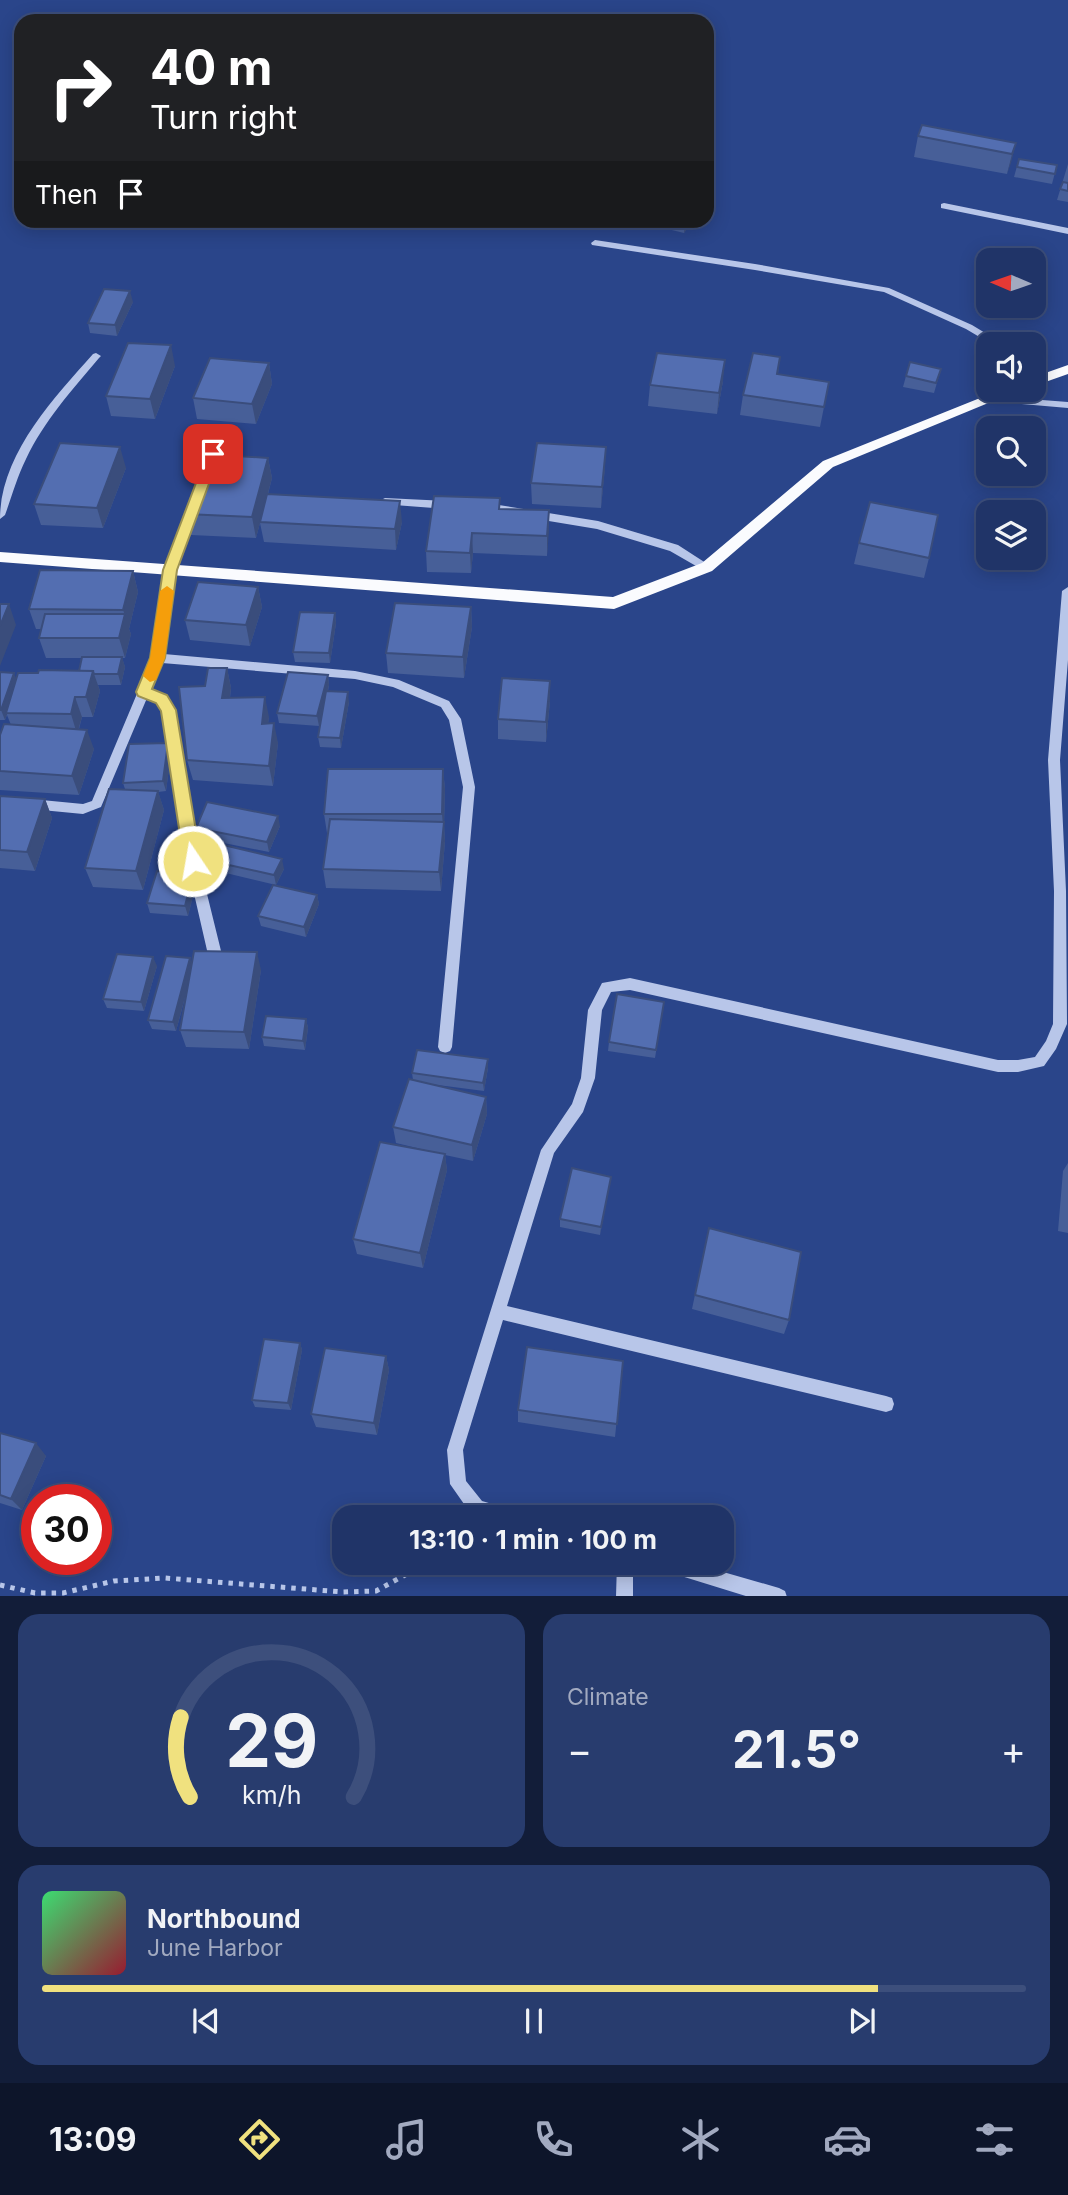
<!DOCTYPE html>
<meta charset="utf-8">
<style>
:root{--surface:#203468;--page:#283c6e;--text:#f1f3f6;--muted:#a2aac0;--line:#3d4f7c;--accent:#f0e17f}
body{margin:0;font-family:Inter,sans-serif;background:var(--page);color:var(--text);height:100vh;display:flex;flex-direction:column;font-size:26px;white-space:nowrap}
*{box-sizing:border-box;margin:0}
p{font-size:23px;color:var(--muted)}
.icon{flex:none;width:38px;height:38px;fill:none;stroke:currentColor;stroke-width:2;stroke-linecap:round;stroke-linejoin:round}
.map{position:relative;height:1596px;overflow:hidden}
.side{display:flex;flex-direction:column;gap:18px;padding:18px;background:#121d39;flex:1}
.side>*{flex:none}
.hud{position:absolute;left:14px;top:14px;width:700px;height:214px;border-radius:21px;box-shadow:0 4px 18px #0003,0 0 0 2px var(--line);background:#202124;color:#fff;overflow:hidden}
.needle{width:46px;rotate:272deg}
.tools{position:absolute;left:976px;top:248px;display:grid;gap:14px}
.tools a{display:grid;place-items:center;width:70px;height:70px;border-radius:14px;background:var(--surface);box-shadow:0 4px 18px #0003,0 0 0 2px var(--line);font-size:35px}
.speed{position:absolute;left:21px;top:1484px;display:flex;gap:14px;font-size:35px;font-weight:700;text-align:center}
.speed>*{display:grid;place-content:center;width:91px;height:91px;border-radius:50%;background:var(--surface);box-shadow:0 4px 18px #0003,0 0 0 2px var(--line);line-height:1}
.speed .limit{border:10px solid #d22;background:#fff;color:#111}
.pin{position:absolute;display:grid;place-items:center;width:60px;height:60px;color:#fff;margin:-30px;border-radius:14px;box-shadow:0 4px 10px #0006}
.me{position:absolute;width:77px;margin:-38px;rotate:348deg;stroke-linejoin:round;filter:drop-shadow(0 0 5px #0008)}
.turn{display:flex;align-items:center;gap:24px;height:147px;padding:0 21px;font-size:32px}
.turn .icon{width:91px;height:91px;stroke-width:2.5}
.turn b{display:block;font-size:49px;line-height:60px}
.then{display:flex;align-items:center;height:66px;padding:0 21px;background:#0003;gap:14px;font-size:26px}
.big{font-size:52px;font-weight:700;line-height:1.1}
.side .widget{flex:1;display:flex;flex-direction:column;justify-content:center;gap:10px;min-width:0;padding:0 24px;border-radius:21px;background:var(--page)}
.side .dial{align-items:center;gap:0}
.dial svg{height:182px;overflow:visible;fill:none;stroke:var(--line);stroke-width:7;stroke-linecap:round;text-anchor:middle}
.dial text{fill:var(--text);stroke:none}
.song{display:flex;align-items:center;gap:21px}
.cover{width:84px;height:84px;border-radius:10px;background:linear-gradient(135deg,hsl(140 70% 55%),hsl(350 70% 35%))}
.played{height:7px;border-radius:4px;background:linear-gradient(90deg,var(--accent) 85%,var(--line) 85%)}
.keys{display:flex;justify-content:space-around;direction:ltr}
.heat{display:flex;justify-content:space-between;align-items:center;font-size:38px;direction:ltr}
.side .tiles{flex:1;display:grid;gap:18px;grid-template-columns:1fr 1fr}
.widget:last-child{grid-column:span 2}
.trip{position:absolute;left:332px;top:1505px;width:402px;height:70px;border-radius:21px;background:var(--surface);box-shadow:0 4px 18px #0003,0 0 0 2px var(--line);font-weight:700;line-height:70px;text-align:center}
.dock{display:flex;height:112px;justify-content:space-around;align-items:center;background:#0d152a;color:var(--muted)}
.dock .icon{width:49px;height:49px}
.dock .selected{color:var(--accent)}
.dock b{font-size:32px;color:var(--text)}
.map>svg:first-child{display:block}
</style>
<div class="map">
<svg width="1068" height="1597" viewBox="0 0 1068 1597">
<rect width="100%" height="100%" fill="#2a458a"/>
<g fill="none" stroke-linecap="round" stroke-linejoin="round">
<path stroke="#b8c6e9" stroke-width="5" stroke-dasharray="4.5 6" stroke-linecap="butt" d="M439 1517 444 1509
M0 1585 35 1593H63L114 1581 165 1578 343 1592 376 1591 405 1575 412 1563"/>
<path fill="#b8c6e9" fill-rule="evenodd" d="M944 203 1068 228V234L941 208V204Z
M595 240 755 264 889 288 972 325 1005 345H993L966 329 884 292 755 270 592 245 591 243Z
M96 353 101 356 99 358C72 390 44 421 26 459 17 477 12 496 5 515L0 519C0 455 53 399 93 354Z
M1034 365 1051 375V379H1045L1034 373Z
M990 396 1068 402V408L987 401 985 399Z
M222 428 227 431 212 470 211 472H203L202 470 217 431Z
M385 498 447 501 452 505 447 509 381 504 380 502 381 500Z
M194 502 199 506 175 570 164 654 355 671 399 680 449 701 461 719 475 787 452 1047 450 1051 445 1053 440 1051 438 1047 463 787 449 720 441 707 393 687 355 679 162 663 150 690 166 696 175 710 193 837 223 959 221 963 216 965 211 963 209 959 181 837 163 711 158 702 147 698 101 807 83 814 0 806V796L83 804 92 801 152 658 165 570 189 506Z
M486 503 598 521 678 545 712 567 711 570H703L670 551 597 529 482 510 481 507Z
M1068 587V660L1060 760 1066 891 1067 1024 1056 1049 1044 1066 1018 1072H998L630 990 611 992 602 1010 595 1078 583 1112 554 1153 507 1306 886 1396 892 1398 894 1404 892 1410 886 1412 503 1320 463 1450 466 1481 482 1501 516 1511 518 1517H481L471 1514 450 1484 447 1450 541 1150 572 1104 581 1078 588 1010 602 983 630 978 998 1060H1018L1035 1057 1046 1041 1053 1024 1054 891 1048 760 1062 591Z
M617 1563H633V1597H616Z
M657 1563H692L779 1588 785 1591 787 1597H749L665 1571 659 1569Z"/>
<path fill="#fafbfe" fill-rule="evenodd" d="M1068 365V374L1034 386V377Z
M1000 390H1020L833 467 712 571 614 609 0 562V552L613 597 702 563 823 461Z"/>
</g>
<path fill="#475f98" d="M918 136 1016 143 1007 174 914 157Z
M1019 159 1057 165 1052 184 1014 177Z
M1068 164V202L1057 200Z
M643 220H693L684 233 643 223Z
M133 302 117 336 90 333 88 323Z
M780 357 778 374 829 382 820 427 740 415 743 395Z
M269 363 272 384 256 424 197 419 193 398Z
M175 366 155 419 111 416 106 396Z
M941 369 934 393 903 387 906 376Z
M723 381 717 414 648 406 650 385Z
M268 458 272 478 268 494 402 522 396 550 264 542 260 523 256 538 191 535 186 514Z
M605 467 601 508 532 504 531 483Z
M126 468 103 528 41 525 34 504Z
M500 498V509L549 510 547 556 473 553 471 573 427 572 426 551Z
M859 543 929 558 924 578 854 564Z
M133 571 138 592 129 629 131 634 125 658H122L125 667 121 685H98L100 691 93 717H82L79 729 94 749 79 795 0 790V735L11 725 7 715 5 720H0V672L16 680 38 673 79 671 81 658H46L39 638 41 629H36L29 609Z
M258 587 262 607 250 646 190 640 185 620Z
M471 607 472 627 464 678 388 673 386 653Z
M335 613 336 623 330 663 295 662 293 652Z
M227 668 231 688 230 698 269 717 268 723 278 743 273 786 193 780 187 760 205 686Z
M328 675 329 685 328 691 349 702 341 748 320 747 318 737 322 714 319 726 279 723 277 713Z
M550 701 546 742 498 739V719Z
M171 753 166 791 158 792 164 810 143 890 93 887 85 868 125 789 123 783Z
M443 769 445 789 444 825 445 841 441 891 326 888 323 869 328 833H327L324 814Z
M0 796 45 799 52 818 35 871 0 868Z
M280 826 269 852 199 838 196 828Z
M206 860 284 869 276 885 209 869Z
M196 884 188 916 150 913 147 903Z
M317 895 319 904 306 937 261 926 258 916Z
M192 964 261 970 249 1049 186 1047 180 1030 188 987 176 1031 152 1029 148 1020Z
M157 966 144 1011 107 1008 103 999Z
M664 1002 655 1058 608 1051 609 1042Z
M306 1019 308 1028 305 1050 264 1046 262 1037Z
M488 1068 484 1091 430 1084 486 1097 487 1114 473 1161 445 1155 447 1170 423 1268 357 1254 353 1239 438 1153 396 1143 393 1127 413 1080 412 1073Z
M1068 1163V1233L1058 1231 1063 1171Z
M611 1177 600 1235 560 1227V1219Z
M709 1228 789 1320 784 1334 692 1309Z
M300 1343 302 1350 291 1410 255 1407 252 1400Z
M386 1356 389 1370 377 1435 316 1427 311 1414Z
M623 1361 615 1437 518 1422V1410Z
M0 1433 46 1456 22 1510 0 1503Z"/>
<path fill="#3a4d7c" d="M1016 143 1011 163 1007 174 1012 154Z
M687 220H693L684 233 685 223Z
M130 291 133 302 117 336 115 325Z
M171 345 175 366 155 419 150 399Z
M725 360 723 381 717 414 719 393Z
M269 363 272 384 256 424 252 404Z
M120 447 126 468 103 528 97 508Z
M606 447 605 467 601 508 602 487Z
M268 458 272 478 256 538 252 517Z
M400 501 402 522 396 550 395 529Z
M549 510V531L547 556V536Z
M472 533 473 553 471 573 470 553Z
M133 571 138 592 129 629 131 634 125 658 119 638 125 615 123 610Z
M258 587 262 607 250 646 246 625Z
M9 604 16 625 0 666V626Z
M471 607 472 627 464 678 463 657Z
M335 613 336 623 330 663 329 653Z
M122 657 125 667 121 685 118 674Z
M227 668 231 688 227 718 222 698Z
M93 671 100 691 93 717 86 697Z
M14 673 18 683 5 720 1 710Z
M328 675 329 685 319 726 317 716Z
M550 681V701L546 742V722Z
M348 692 349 702 341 748 340 738Z
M75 697 82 717 77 734 71 714Z
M265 697 269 717 266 743 262 724Z
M274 723 278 743 273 786 269 766Z
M87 730 94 749 79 795 72 776Z
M168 743 171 753 166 791 163 781Z
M443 769 445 789 444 825 445 841 441 891 439 872 443 827 442 814Z
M158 791 164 810 143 890 136 871Z
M45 799 52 818 35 871 27 852Z
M278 816 280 826 269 852 267 842Z
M282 859 284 869 276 885 274 875Z
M193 874 196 884 188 916 185 906Z
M317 895 319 904 306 937 304 927Z
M257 952 261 970 249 1049 244 1032Z
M153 957 157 966 144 1011 141 1002Z
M190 958 193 967 176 1031 173 1022Z
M306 1019 308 1028 305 1050 303 1041Z
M488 1059V1068L484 1091 483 1083Z
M486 1097 487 1114 473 1161 472 1145Z
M445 1154 447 1170 423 1268 420 1253Z
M611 1177 610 1185 600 1235 601 1227Z
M300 1343 302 1350 291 1410 288 1403Z
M386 1356 389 1370 377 1435 374 1423Z
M36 1443 46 1456 22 1510 11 1499Z"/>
<path fill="#536eb1" stroke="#3a4d7c" stroke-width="2" d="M922 125 1016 143 1012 154 918 136Z
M1019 159 1057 165 1055 174 1017 167Z
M1063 182 1068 183V191L1060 189Z
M104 289 130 291 115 325 88 323Z
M128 343 171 345 150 399 106 396Z
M657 353 725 360 719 393 650 385Z
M753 353 780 357 777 374 829 382 824 407 743 395Z
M210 358 269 363 252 404 193 398Z
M910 362 941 369 936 383 906 376Z
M60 443 120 447 97 508 34 504Z
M537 443 606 447 602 487 531 483Z
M205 454 268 458 252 517 186 514Z
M267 494 400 501 395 529 260 522Z
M434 496 500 498 499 509 549 510 547 536 472 533 470 553 426 551Z
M870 502 938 515 929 558 859 543Z
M40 570 133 571 123 610 29 609Z
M198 582 258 587 246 625 185 620Z
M395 603 471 607 463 657 386 653Z
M0 604H9L0 626Z
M300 612 335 613 329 653 293 652Z
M45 614H125L119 638H39Z
M82 657H122L118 674H94L93 671H79Z
M208 668H227L222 698 265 697 262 724 274 723 269 766 187 760 179 687 205 686Z
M39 670 93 671 86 697H75L71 714 6 713 18 673H38Z
M0 672 14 673 1 710H0Z
M288 672 328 675 317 716 277 713Z
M502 678 550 681 546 722 498 719Z
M326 691 348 692 340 738 318 737Z
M4 724 87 730 72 776 0 771V735Z
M168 743 163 781 123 783 129 744Z
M328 769H443L442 814H324Z
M109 789 158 791 136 871 85 868Z
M0 796 45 799 27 852 0 850Z
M207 802 278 816 267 842 196 828Z
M330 819 444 822 439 872 323 869Z
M215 843 282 859 274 875 206 860Z
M157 871 193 874 185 906 147 903Z
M273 885 317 895 304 927 258 916Z
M194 951 257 952 244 1032 180 1030Z
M117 954 153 957 141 1002 103 999Z
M166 956 190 958 173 1022 148 1020Z
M617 994 664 1002 656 1050 609 1042Z
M266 1016 306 1019 303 1041 262 1037Z
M417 1050 488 1059 483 1083 412 1073Z
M409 1079 486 1097 472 1145 393 1127Z
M380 1142 445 1154 420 1253 353 1239Z
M572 1168 611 1177 601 1227 560 1219Z
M709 1228 801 1252 789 1320 695 1295Z
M264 1339 300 1343 288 1403 252 1400Z
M527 1347 623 1361 617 1424 518 1410Z
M325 1348 386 1356 374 1423 311 1414Z
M0 1433 36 1443 11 1499 0 1495Z"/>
<path fill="#f0e17f" stroke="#9c9253" stroke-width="2" d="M213 449 220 454 177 570 165 658 152 689 167 695 176 710 201 861 198 866H187L184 861 161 711 156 703 138 696 136 692 150 658 163 570 207 454Z"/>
<path fill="#f59e0b" d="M167 586 174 591 165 658 156 680 150 682 143 676 150 658 160 591Z"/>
</svg>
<div class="tools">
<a><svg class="needle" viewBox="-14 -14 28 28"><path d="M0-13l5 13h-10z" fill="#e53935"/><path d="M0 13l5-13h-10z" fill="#a2aac0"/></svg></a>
<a><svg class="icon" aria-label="sound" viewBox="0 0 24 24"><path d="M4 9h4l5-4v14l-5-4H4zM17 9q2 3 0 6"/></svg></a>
<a><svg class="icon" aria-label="search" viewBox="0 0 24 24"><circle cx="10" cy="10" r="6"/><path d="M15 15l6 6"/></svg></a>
<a><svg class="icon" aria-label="layers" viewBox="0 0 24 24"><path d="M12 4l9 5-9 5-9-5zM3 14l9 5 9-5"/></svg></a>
</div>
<div class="speed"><div class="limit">30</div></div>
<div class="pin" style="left:213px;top:454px;background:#d93025"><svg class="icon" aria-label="arrive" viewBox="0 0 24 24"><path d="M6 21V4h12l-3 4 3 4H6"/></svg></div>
<svg class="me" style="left:193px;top:861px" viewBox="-20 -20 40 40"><circle r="17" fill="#f0e17f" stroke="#fff" stroke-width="3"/><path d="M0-11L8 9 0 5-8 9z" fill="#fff"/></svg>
<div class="trip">13:10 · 1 min · 100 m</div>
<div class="hud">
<div class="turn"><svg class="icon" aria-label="right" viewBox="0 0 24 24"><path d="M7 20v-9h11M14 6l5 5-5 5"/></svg><div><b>40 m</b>Turn right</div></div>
<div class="then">Then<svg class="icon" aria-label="arrive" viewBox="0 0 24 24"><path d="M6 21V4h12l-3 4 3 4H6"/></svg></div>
</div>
</div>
<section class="side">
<div class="tiles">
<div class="widget dial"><svg viewBox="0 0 100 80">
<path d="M14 69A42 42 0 1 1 86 69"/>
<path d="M14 69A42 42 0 0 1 10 34" stroke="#f0e17f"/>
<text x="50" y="56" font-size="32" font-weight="700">29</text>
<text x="50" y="72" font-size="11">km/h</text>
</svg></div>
<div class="widget"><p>Climate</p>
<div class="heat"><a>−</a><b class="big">21.5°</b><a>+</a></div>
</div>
<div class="widget">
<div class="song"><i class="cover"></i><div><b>Northbound</b><p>June Harbor</p></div></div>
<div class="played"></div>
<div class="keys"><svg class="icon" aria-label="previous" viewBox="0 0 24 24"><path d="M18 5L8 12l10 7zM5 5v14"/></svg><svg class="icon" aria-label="pause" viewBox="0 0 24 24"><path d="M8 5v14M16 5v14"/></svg><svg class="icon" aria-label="next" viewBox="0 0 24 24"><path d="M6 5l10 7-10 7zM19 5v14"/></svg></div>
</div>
</div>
</section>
<nav class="dock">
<b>13:09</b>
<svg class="icon selected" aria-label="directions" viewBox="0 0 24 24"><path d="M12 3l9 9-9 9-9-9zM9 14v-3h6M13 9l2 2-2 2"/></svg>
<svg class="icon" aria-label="music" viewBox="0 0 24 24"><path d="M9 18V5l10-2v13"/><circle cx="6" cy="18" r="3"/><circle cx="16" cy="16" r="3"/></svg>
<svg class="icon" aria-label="phone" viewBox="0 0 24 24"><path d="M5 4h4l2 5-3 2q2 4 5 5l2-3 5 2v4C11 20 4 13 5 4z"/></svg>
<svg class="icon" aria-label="climate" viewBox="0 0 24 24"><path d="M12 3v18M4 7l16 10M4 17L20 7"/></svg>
<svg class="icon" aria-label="car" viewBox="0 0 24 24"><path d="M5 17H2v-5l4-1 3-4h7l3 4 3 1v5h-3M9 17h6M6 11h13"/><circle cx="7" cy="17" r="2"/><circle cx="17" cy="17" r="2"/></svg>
<svg class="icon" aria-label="filters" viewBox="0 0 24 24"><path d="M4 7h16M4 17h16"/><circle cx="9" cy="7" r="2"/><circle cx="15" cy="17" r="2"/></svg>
</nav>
